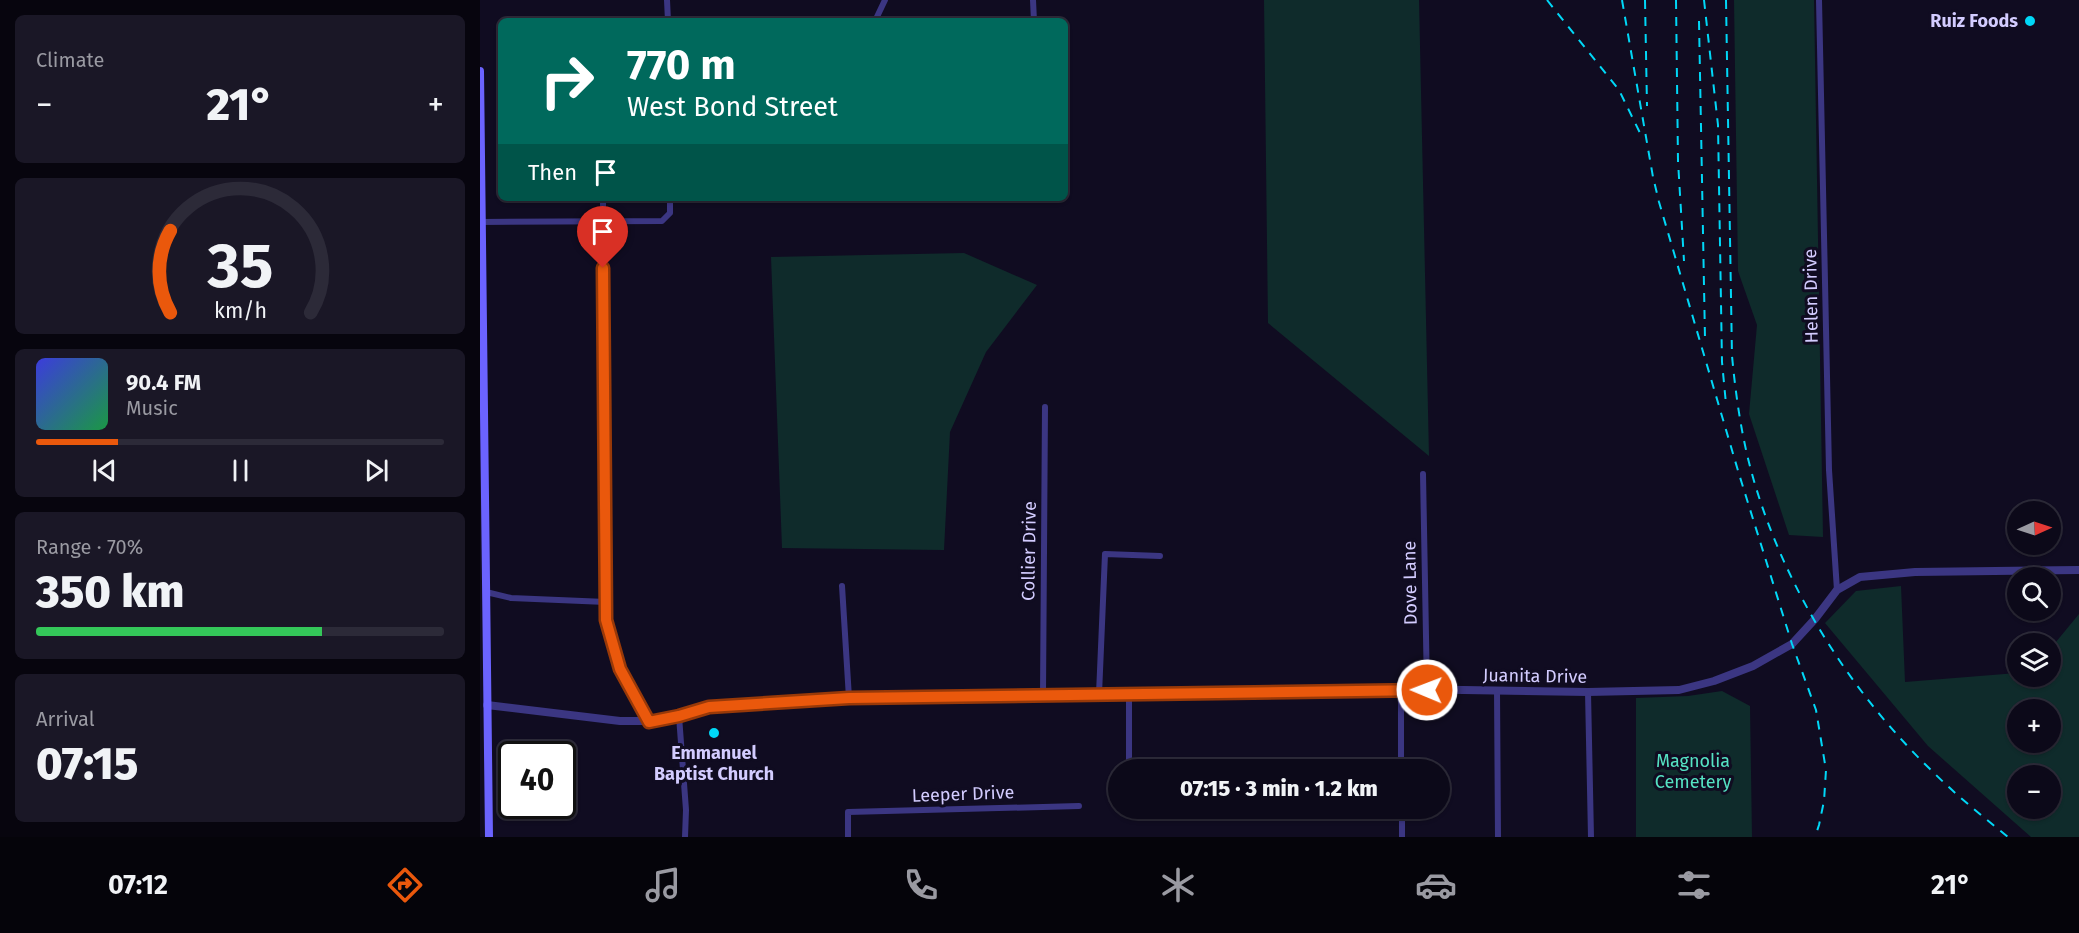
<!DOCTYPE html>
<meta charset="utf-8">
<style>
:root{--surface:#0c0919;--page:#1a1726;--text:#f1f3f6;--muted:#9a9aa2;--line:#2c2a38;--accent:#ea580c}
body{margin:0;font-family:"Fira Sans",sans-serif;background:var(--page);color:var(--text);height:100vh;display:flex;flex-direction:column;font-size:22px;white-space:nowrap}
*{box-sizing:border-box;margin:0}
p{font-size:20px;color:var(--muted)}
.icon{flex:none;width:33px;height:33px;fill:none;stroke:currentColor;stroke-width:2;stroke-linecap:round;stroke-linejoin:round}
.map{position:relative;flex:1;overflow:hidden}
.drawer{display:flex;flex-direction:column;gap:15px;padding:15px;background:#07050e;width:480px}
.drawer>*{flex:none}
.top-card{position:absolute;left:18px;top:18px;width:570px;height:183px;border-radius:9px;box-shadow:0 2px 4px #0004,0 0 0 2px var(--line);background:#00695c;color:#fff;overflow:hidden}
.needle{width:39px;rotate:87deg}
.buttons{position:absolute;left:1527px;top:501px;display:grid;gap:12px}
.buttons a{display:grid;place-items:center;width:54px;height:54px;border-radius:50%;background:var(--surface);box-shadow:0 2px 4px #0004,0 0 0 2px var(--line);font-size:30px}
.speed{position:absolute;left:18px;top:741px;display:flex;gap:12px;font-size:30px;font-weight:700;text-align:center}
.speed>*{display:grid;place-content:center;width:78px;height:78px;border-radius:50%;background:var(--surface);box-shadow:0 2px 4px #0004,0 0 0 2px var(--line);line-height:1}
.speed .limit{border:3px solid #111;border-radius:9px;background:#fff;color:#111}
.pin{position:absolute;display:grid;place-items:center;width:51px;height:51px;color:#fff;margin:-62px -26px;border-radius:50% 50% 50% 0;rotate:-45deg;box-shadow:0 0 6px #0007}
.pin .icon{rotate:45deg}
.me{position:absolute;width:66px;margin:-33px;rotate:271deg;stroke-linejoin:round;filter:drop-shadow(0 0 4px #0008)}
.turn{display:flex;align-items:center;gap:21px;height:126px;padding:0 30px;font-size:27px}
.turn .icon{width:78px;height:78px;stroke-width:2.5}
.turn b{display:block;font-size:42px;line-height:51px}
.then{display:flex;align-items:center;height:57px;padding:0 30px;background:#0003;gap:12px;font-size:22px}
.big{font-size:45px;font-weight:800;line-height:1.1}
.drawer .widget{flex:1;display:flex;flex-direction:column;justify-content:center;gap:9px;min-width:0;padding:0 21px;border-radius:9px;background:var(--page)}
.drawer .dial{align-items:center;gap:0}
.dial svg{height:156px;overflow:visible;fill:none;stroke:var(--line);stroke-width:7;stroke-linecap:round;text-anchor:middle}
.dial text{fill:var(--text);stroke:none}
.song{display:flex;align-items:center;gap:18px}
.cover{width:72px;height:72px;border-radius:9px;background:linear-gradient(135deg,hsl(240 70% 55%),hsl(140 70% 35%))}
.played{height:6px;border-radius:3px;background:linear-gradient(90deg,var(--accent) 20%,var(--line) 20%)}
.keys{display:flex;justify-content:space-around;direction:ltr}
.heat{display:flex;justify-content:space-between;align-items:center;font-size:33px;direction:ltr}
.charge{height:9px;border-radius:4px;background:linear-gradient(90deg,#34c759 70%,var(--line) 0)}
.trip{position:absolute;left:628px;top:759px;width:342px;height:60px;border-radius:30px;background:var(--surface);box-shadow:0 2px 4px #0004,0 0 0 2px var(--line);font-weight:800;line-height:60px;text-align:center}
.tabs{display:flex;height:96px;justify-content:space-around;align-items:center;background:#05040a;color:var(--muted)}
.tabs .icon{width:42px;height:42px}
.tabs .current{color:var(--accent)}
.tabs b{font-size:27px;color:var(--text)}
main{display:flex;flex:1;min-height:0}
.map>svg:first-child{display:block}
</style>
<main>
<section class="drawer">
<div class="widget"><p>Climate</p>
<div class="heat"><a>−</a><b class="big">21°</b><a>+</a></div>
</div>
<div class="widget dial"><svg viewBox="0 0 100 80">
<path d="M14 69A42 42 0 1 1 86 69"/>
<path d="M14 69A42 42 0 0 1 14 27" stroke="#ea580c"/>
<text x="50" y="56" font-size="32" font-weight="700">35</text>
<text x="50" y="72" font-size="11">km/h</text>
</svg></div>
<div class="widget">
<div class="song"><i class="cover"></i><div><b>90.4 FM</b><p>Music</p></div></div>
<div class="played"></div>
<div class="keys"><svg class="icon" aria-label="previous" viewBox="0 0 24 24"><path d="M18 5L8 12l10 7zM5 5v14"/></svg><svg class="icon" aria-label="pause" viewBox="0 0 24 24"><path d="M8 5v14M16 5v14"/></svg><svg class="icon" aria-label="next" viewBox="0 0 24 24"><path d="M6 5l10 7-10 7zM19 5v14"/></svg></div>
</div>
<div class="widget"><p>Range · 70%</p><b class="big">350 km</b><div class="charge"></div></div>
<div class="widget"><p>Arrival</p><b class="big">07:15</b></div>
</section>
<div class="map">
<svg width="1599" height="837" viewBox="0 0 1599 837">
<rect width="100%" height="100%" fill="#100c21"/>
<path fill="#0f2b2b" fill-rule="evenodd" d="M784 0H939L949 456 788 323Z
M1254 0H1334L1343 537 1309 535 1269 414 1277 325 1258 271Z
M484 253 557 285 506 352 470 432 464 550 302 548 291 257Z
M1421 586 1425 682 1537 673 1538 676H1570L1571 648 1599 614V837H1551L1448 746 1345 623 1376 591ZM1538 710H1570V742H1538ZM1538 776H1570V808H1538Z
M1242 691 1270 706 1272 837H1156V698L1208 696Z"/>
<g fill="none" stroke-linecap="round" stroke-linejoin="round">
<path stroke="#3b3682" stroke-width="6" d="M187 0 188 21
M553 0 554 21
M1339 0 1349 470 1357 590
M395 21 405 0
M123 198 124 482 126 620 140 669 169 721
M1 222 182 221 190 213V198
M943 474 947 690
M362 586 369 698
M6 592 31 598 126 602
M921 689V770
M1017 690 1018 837
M1108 692 1111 837
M619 694 625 554 680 556
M649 694V764
M563 695 565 407
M199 716 206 810 205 837
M922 808V837
M368 837V812L599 806"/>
<path stroke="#3b3682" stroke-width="8" d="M7 705 140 721H169L199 716 229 707 369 698 921 689 1108 692 1199 690 1234 681 1273 666 1312 644 1335 619 1357 590 1380 577 1435 572 1599 570"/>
<path stroke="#6b63ff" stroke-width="8" d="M0 71 9 837"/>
<path stroke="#00d8f7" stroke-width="2" stroke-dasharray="9 8" stroke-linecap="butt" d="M1067 0 1139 90 1161 135
M1142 0 1173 177 1179 202 1259 474 1312 644 1336 710 1346 770 1344 801 1339 825 1335 837
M1165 0 1167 106
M1196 0 1198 161 1204 261
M1224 0 1238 125 1242 362 1246 404
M1246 0 1252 356C1256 398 1262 440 1274 481 1306 590 1371 693 1453 772 1476 795 1502 816 1528 837
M1219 21 1225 339"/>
</g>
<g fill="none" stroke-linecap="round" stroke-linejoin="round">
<defs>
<path id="route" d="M123 268 126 620 140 669 169 722 199 716 229 707 369 698 947 690"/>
</defs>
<use href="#route" stroke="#983908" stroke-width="15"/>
<use href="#route" stroke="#ea580c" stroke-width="10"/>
</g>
<g fill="#00d8f7" stroke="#100c21" stroke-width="2">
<circle cx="1550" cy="21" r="6"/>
<circle cx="234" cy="733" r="6"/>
</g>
<g text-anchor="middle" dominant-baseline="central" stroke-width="6" stroke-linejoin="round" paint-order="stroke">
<g font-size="18" font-weight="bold" fill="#d3ccff" stroke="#100c21" text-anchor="end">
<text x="1538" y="21">Ruiz Foods</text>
<text x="234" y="753" text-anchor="middle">Emmanuel<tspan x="234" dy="21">Baptist Church</tspan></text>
</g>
<g font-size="18" fill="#d3ccff" stroke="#100c21">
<text transform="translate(1331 296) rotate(-91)">Helen Drive</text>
<text transform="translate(549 551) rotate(-89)">Collier Drive</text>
<text transform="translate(930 583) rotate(-91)">Dove Lane</text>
<text transform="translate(1055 676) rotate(1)">Juanita Drive</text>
<text transform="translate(483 794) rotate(-2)">Leeper Drive</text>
</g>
<g font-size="18" fill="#55e2c3" stroke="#100c21">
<text x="1213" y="761">Magnolia<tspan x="1213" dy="21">Cemetery</tspan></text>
</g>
</g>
</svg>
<div class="buttons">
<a><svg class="needle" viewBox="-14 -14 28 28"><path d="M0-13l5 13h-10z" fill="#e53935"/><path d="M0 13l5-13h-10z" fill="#9a9aa2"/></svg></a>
<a><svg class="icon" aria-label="search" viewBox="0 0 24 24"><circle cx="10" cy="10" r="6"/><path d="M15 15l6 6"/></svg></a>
<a><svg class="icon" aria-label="layers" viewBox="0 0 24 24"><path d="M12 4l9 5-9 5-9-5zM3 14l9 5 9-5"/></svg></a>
<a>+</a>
<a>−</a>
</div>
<div class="speed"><div class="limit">40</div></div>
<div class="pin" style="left:123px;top:268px;background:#d93025"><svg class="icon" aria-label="arrive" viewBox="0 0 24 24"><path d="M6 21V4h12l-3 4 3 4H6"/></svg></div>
<svg class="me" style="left:947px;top:690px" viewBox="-20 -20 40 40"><circle r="17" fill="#ea580c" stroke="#fff" stroke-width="3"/><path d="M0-11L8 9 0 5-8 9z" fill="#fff"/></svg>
<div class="trip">07:15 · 3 min · 1.2 km</div>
<div class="top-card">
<div class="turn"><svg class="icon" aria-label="right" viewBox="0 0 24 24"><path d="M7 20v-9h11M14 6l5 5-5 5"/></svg><div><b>770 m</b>West Bond Street</div></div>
<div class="then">Then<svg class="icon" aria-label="arrive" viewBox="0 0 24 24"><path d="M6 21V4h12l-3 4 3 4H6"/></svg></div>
</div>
</div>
</main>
<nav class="tabs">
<b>07:12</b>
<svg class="icon current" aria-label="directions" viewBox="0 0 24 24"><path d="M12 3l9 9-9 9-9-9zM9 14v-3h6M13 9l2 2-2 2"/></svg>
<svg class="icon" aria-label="music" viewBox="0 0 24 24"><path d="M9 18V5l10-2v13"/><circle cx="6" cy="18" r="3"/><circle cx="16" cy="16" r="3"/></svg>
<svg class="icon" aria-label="phone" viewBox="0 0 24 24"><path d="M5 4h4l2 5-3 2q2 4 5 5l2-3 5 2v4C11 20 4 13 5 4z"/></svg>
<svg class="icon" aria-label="climate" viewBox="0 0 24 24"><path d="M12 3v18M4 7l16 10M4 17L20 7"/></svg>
<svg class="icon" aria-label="car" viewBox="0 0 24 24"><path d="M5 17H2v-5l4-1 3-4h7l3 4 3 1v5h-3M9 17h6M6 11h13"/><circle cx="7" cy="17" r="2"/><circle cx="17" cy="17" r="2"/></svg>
<svg class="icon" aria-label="filters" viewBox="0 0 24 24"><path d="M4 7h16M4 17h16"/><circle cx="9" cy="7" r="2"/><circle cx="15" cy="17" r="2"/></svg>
<b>21°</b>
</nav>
